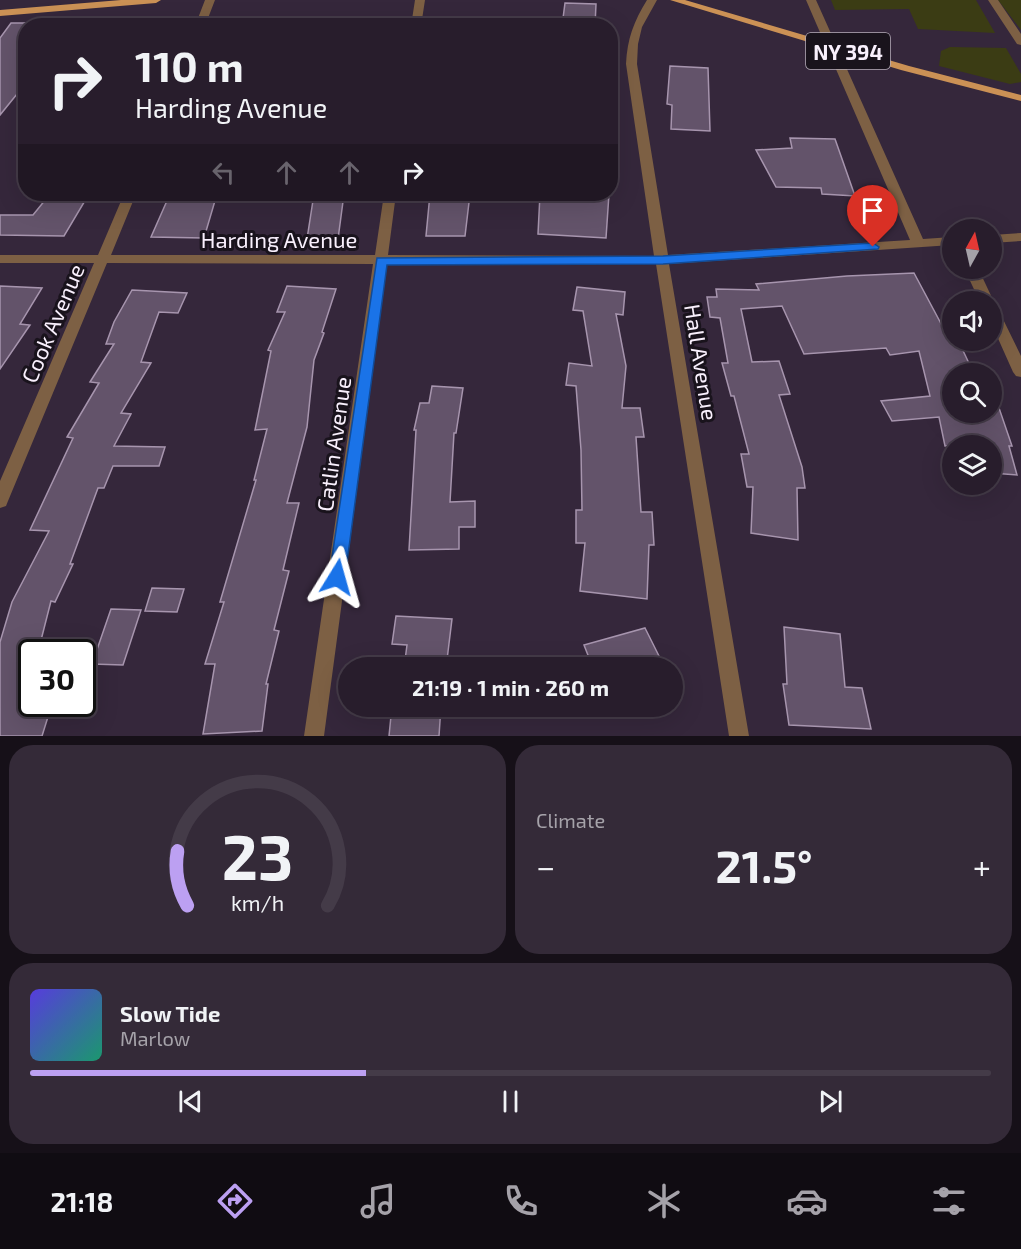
<!DOCTYPE html>
<meta charset="utf-8">
<style>
:root{--surface:#281d2c;--page:#342a38;--text:#f1f3f6;--muted:#a5a2a9;--line:#443b48;--accent:#bca0f2}
body{margin:0;font-family:"Exo 2",sans-serif;background:var(--page);color:var(--text);height:100vh;display:flex;flex-direction:column;font-size:22px;white-space:nowrap}
*{box-sizing:border-box;margin:0}
p{font-size:20px;color:var(--muted)}
.icon{flex:none;width:33px;height:33px;fill:none;stroke:currentColor;stroke-width:2;stroke-linecap:round;stroke-linejoin:round}
.map{position:relative;height:736px;overflow:hidden}
.panel{display:flex;flex-direction:column;gap:9px;padding:9px;background:#161018;flex:1}
.panel>*{flex:none}
.hud{position:absolute;left:18px;top:18px;width:600px;height:183px;border-radius:24px;box-shadow:0 6px 24px #0002,0 0 0 2px var(--line);background:#281d2c;color:var(--text);overflow:hidden}
.needle{width:39px;rotate:8deg}
.tools{position:absolute;left:942px;top:219px;display:grid;gap:12px}
.tools a{display:grid;place-items:center;width:60px;height:60px;border-radius:50%;background:var(--surface);box-shadow:0 6px 24px #0002,0 0 0 2px var(--line);font-size:30px}
.speed{position:absolute;left:18px;top:639px;display:flex;gap:12px;font-size:30px;font-weight:700;text-align:center}
.speed>*{display:grid;place-content:center;width:78px;height:78px;border-radius:50%;background:var(--surface);box-shadow:0 6px 24px #0002,0 0 0 2px var(--line);line-height:1}
.speed .limit{border:3px solid #111;border-radius:9px;background:#fff;color:#111}
.pin{position:absolute;display:grid;place-items:center;width:51px;height:51px;color:#fff;margin:-62px -26px;border-radius:50% 50% 50% 0;rotate:-45deg;box-shadow:0 0 6px #0007}
.pin .icon{rotate:45deg}
.me{position:absolute;width:66px;margin:-33px;rotate:8deg;stroke-linejoin:round;filter:drop-shadow(0 0 4px #0008)}
.turn{display:flex;align-items:center;gap:21px;height:126px;padding:0 18px;font-size:27px}
.turn .icon{width:78px;height:78px;stroke-width:2.5}
.turn b{display:block;font-size:42px;line-height:51px}
.lanes{display:flex;align-items:center;height:57px;padding:0 18px;background:#0003;justify-content:center;gap:30px;direction:ltr}
.lanes .off{opacity:.35}
.big{font-size:45px;font-weight:700;line-height:1.1}
.panel .card{flex:1;display:flex;flex-direction:column;justify-content:center;gap:9px;min-width:0;padding:0 21px;border-radius:24px;background:var(--page)}
.panel .dial{align-items:center;gap:0}
.dial svg{height:156px;overflow:visible;fill:none;stroke:var(--line);stroke-width:7;stroke-linecap:round;text-anchor:middle}
.dial text{fill:var(--text);stroke:none}
.song{display:flex;align-items:center;gap:18px}
.cover{width:72px;height:72px;border-radius:9px;background:linear-gradient(135deg,hsl(250 70% 55%),hsl(160 70% 35%))}
.played{height:6px;border-radius:3px;background:linear-gradient(90deg,var(--accent) 35%,var(--line) 35%)}
.keys{display:flex;justify-content:space-around;direction:ltr}
.heat{display:flex;justify-content:space-between;align-items:center;font-size:33px;direction:ltr}
.panel .tiles{flex:1;display:grid;gap:9px;grid-template-columns:1fr 1fr}
.card:last-child{grid-column:span 2}
.trip{position:absolute;left:338px;top:657px;width:345px;height:60px;border-radius:30px;background:var(--surface);box-shadow:0 6px 24px #0002,0 0 0 2px var(--line);font-weight:700;line-height:60px;text-align:center}
.tabs{display:flex;height:96px;justify-content:space-around;align-items:center;background:#100c12;color:var(--muted)}
.tabs .icon{width:42px;height:42px}
.tabs .current{color:var(--accent)}
.tabs b{font-size:27px;color:var(--text)}
.map>svg:first-child{display:block}
</style>
<div class="map">
<svg width="1021" height="736" viewBox="0 0 1021 736">
<rect width="100%" height="100%" fill="#35273b"/>
<path fill="#3b3c14" d="M831 0H976L995 33 918 29 909 9 835 10Z
M998 0H1021V30Z
M950 47 1006 48 1021 74V82L1010 84 939 66 941 51Z"/>
<path fill="#63536a" stroke="#a795ae" stroke-width="1.5" d="M565 3 596 4 595 26H562Z
M11 23H26V83L0 115V38Z
M670 66 708 68 710 131 671 129 672 105 667 104Z
M790 138 835 139 855 196 822 194 821 188 776 187 756 150 792 148Z
M50 194H89L64 236 0 235V215H33Z
M170 194H217L204 238 151 237Z
M314 194H344L338 239H307Z
M430 194H470L465 236H426Z
M540 194H609L606 238 538 234Z
M914 273 945 331H952V340H958L974 374H952V412H992V406L998 405 1012 446H1009L1017 475 992 473V446H945L939 417 892 421 881 401 930 396 919 351 890 355 886 348 804 354 782 306 741 309 752 362 779 361 790 394 779 395 802 467 805 488H797L798 540 751 533 753 487H747L741 454H749L734 396H731L722 363H728L720 318 710 317 707 297H717L716 289 759 290 756 284 847 276Z
M0 286 42 288 20 324 30 325 0 369Z
M287 286 336 289 322 332 324 333 314 360 307 427 287 503H299L283 570 289 571 274 630 279 631 266 684H268L262 731 203 734 215 664H205L224 602H220L256 480H254L267 429 255 430 271 351 268 350 285 312H277Z
M577 287 625 292 623 315 616 314 626 366 622 408H640L644 437H636L641 512H652L654 545H649L647 599 580 591 585 543H576V510H582L581 450 576 386 566 385 569 363 592 366 583 311 573 310Z
M132 290 187 293 178 313 159 312 141 362 151 363 121 413 131 414 114 446 165 447 159 466H113L104 488H98L70 564H73L55 602 51 601 38 652H32V704H52L42 736H0V642L12 602 49 531 30 530 73 438 67 437 99 383 90 382 114 344H106L114 322Z
M432 386 463 388 456 433H454L450 502 475 501V527H459V549L409 550 416 430H414L420 403H429Z
M152 588 184 589 177 612 145 611Z
M111 609 141 610 123 665 92 664Z
M396 616 452 619 446 668H404L407 645 392 644Z
M784 627 840 634 845 687 862 688 871 729 789 725 783 684H787Z
M645 628 660 658 630 668H593L584 645Z
M392 706H441L439 736H389Z"/>
<g fill="none" stroke-linecap="round" stroke-linejoin="round">
<path fill="#7d6044" fill-rule="evenodd" d="M205 0H215L205 26H195Z
M415 0H425L421 26H411Z
M647 0H657L642 27 638 44 637 64 668 255 910 240 806 0H816L923 239 952 237V245L669 264 749 736H729L656 264H387L324 736H304L373 264 107 263 8 501 6 506 0 508V481L94 263H0V255H98L124 194H136L111 255H375L384 194H396L388 255 654 256 626 64C627 39 634 21 647 0Z
M988 0H998L1021 34V45L1017 44Z
M1021 233V241L992 243V235Z
M964 268H978L994 302 992 305V302H980Z
M992 306 999 311 1021 356V377L1016 376 1013 372 992 325Z"/>
<path fill="#cb9155" fill-rule="evenodd" d="M121 0H161L156 3 0 16V10Z
M670 0H685L909 66 1021 95V101L901 70Z"/>
</g>
<path fill="#1a73e8" stroke="#114b97" stroke-width="1.5" d="M873 243 879 247 878 249 663 264 387 265 345 577 343 582 337 584 331 582 329 577 377 258 663 256Z"/>
<g text-anchor="middle" dominant-baseline="central" stroke-width="6" stroke-linejoin="round" paint-order="stroke">
<rect fill="#19131c" stroke="#b6aeba" stroke-width="1.5" x="806" y="33" width="84" height="36" rx="4.5"/>
<g font-size="21" font-weight="bold" fill="#f9f0fd">
<text x="848" y="51">NY 394</text>
</g>
<g font-size="22" fill="#f9f0fd" stroke="#19131c">
<text x="279" y="239">Harding Avenue</text>
<text transform="translate(52 323) rotate(-67)">Cook Avenue</text>
<text transform="translate(702 362) rotate(81)">Hall Avenue</text>
<text transform="translate(333 444) rotate(-82)">Catlin Avenue</text>
</g>
</g>
</svg>
<div class="tools">
<a><svg class="needle" viewBox="-14 -14 28 28"><path d="M0-13l5 13h-10z" fill="#e53935"/><path d="M0 13l5-13h-10z" fill="#a5a2a9"/></svg></a>
<a><svg class="icon" aria-label="sound" viewBox="0 0 24 24"><path d="M4 9h4l5-4v14l-5-4H4zM17 9q2 3 0 6"/></svg></a>
<a><svg class="icon" aria-label="search" viewBox="0 0 24 24"><circle cx="10" cy="10" r="6"/><path d="M15 15l6 6"/></svg></a>
<a><svg class="icon" aria-label="layers" viewBox="0 0 24 24"><path d="M12 4l9 5-9 5-9-5zM3 14l9 5 9-5"/></svg></a>
</div>
<div class="speed"><div class="limit">30</div></div>
<div class="pin" style="left:873px;top:247px;background:#d93025"><svg class="icon" aria-label="arrive" viewBox="0 0 24 24"><path d="M6 21V4h12l-3 4 3 4H6"/></svg></div>
<svg class="me" style="left:337px;top:577px" viewBox="-20 -20 40 40"><path d="M0-17L14 15 0 8-14 15z" fill="#1a73e8" stroke="#fff" stroke-width="4"/></svg>
<div class="trip">21:19 · 1 min · 260 m</div>
<div class="hud">
<div class="turn"><svg class="icon" aria-label="right" viewBox="0 0 24 24"><path d="M7 20v-9h11M14 6l5 5-5 5"/></svg><div><b>110 m</b>Harding Avenue</div></div>
<div class="lanes"><svg class="icon off" aria-label="left" viewBox="0 0 24 24"><path d="M17 20v-9H6M10 6l-5 5 5 5"/></svg><svg class="icon off" aria-label="ahead" viewBox="0 0 24 24"><path d="M12 20V5M6 11l6-6 6 6"/></svg><svg class="icon off" aria-label="ahead" viewBox="0 0 24 24"><path d="M12 20V5M6 11l6-6 6 6"/></svg><svg class="icon" aria-label="right" viewBox="0 0 24 24"><path d="M7 20v-9h11M14 6l5 5-5 5"/></svg></div>
</div>
</div>
<section class="panel">
<div class="tiles">
<div class="card dial"><svg viewBox="0 0 100 80">
<path d="M14 69A42 42 0 1 1 86 69"/>
<path d="M14 69A42 42 0 0 1 9 41" stroke="#bca0f2"/>
<text x="50" y="56" font-size="32" font-weight="700">23</text>
<text x="50" y="72" font-size="11">km/h</text>
</svg></div>
<div class="card"><p>Climate</p>
<div class="heat"><a>−</a><b class="big">21.5°</b><a>+</a></div>
</div>
<div class="card">
<div class="song"><i class="cover"></i><div><b>Slow Tide</b><p>Marlow</p></div></div>
<div class="played"></div>
<div class="keys"><svg class="icon" aria-label="previous" viewBox="0 0 24 24"><path d="M18 5L8 12l10 7zM5 5v14"/></svg><svg class="icon" aria-label="pause" viewBox="0 0 24 24"><path d="M8 5v14M16 5v14"/></svg><svg class="icon" aria-label="next" viewBox="0 0 24 24"><path d="M6 5l10 7-10 7zM19 5v14"/></svg></div>
</div>
</div>
</section>
<nav class="tabs">
<b>21:18</b>
<svg class="icon current" aria-label="directions" viewBox="0 0 24 24"><path d="M12 3l9 9-9 9-9-9zM9 14v-3h6M13 9l2 2-2 2"/></svg>
<svg class="icon" aria-label="music" viewBox="0 0 24 24"><path d="M9 18V5l10-2v13"/><circle cx="6" cy="18" r="3"/><circle cx="16" cy="16" r="3"/></svg>
<svg class="icon" aria-label="phone" viewBox="0 0 24 24"><path d="M5 4h4l2 5-3 2q2 4 5 5l2-3 5 2v4C11 20 4 13 5 4z"/></svg>
<svg class="icon" aria-label="climate" viewBox="0 0 24 24"><path d="M12 3v18M4 7l16 10M4 17L20 7"/></svg>
<svg class="icon" aria-label="car" viewBox="0 0 24 24"><path d="M5 17H2v-5l4-1 3-4h7l3 4 3 1v5h-3M9 17h6M6 11h13"/><circle cx="7" cy="17" r="2"/><circle cx="17" cy="17" r="2"/></svg>
<svg class="icon" aria-label="filters" viewBox="0 0 24 24"><path d="M4 7h16M4 17h16"/><circle cx="9" cy="7" r="2"/><circle cx="15" cy="17" r="2"/></svg>
</nav>
